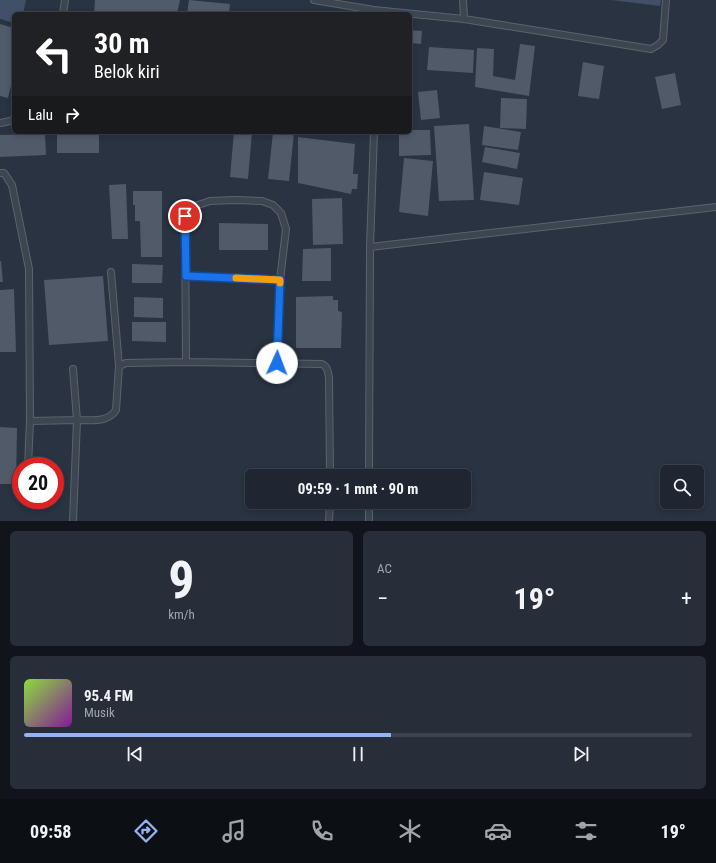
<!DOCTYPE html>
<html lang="id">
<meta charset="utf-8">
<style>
:root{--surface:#1f2631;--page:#272e39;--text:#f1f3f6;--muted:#a1a5ab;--line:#3c434d;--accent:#95b2f1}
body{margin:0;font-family:"Roboto Condensed",sans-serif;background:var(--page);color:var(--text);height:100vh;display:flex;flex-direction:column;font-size:15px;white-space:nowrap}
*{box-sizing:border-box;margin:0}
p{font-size:13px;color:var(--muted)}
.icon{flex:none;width:22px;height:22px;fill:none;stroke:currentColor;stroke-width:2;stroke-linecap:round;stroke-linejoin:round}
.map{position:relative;height:521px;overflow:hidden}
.sheet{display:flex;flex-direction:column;gap:10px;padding:10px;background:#11151b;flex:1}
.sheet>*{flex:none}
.guide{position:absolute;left:12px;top:12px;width:400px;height:122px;border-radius:6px;box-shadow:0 2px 6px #0003,0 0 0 1px var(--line);background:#202124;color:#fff;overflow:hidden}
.buttons{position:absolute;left:660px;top:465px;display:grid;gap:8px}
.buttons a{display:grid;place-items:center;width:44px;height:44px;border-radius:6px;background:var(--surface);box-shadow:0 2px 6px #0003,0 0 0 1px var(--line);font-size:20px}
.speed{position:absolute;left:12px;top:457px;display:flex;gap:8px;font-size:20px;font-weight:700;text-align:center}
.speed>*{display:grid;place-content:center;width:52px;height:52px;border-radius:50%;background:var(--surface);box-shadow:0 2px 6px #0003,0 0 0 1px var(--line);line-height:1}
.speed .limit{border:6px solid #d22;background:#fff;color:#111}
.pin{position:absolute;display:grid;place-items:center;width:34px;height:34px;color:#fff;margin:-17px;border:2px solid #fff;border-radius:50%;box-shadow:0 1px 4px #0007}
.me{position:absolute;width:44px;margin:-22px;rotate:2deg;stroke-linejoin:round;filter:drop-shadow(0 0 3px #0008)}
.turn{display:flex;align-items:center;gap:14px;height:84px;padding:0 16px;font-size:18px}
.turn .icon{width:52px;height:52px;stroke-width:2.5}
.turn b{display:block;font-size:28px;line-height:34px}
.then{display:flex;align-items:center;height:38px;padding:0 16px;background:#0003;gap:8px;font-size:15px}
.big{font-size:30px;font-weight:700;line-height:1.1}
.sheet .card{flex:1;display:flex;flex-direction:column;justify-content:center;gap:6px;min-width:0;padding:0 14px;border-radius:6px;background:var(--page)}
.sheet .dial{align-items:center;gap:0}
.dial b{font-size:52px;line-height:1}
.song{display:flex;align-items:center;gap:12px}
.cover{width:48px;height:48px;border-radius:6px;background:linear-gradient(135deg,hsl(90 70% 55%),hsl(290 70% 35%))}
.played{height:4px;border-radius:2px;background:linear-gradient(90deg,var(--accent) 55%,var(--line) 55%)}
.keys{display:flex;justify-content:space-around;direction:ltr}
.heat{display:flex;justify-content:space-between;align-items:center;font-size:22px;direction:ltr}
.sheet .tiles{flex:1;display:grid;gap:10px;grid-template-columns:1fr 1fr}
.card:last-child{grid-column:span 2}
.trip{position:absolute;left:245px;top:469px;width:226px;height:40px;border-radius:6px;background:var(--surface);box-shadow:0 2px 6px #0003,0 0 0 1px var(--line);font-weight:700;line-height:40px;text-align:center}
.tabs{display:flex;height:64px;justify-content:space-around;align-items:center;background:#0c0f14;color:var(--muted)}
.tabs .icon{width:28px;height:28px}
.tabs .active{color:var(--accent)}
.tabs b{font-size:18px;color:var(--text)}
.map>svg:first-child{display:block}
</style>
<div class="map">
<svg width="716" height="521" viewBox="0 0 716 521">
<rect width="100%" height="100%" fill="#293341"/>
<path fill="#415068" d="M0 0H26L23 14H14V23L0 19Z
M611 0H661L660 6Z"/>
<path fill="#505a69" d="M95 0H180L177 14H94Z
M189 0 230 4 229 14H187Z
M0 24 14 28V73L8 98 0 96Z
M410 30 422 31 421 44 410 43Z
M520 44 535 46 529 96 475 87 477 48 494 49 493 76 515 80Z
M429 47 474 50 473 73 427 70Z
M583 62 604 66 599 99 578 96Z
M675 73 681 105 662 109 655 77Z
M437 90 440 118 421 120 418 92Z
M501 98 527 99 526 129 500 128Z
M469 124 474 200 439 201 434 126Z
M484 126 521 132 518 150 482 145Z
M410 130H430L431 155 399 156V132H410Z
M57 132H99V153H57Z
M234 132H252L248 179 230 177Z
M273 132 294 133 289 181 268 179Z
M45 134 46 155 0 157V135Z
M298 137 355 144 353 174H358L357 189H352L351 194 298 183Z
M485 147 520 153 517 169 482 162Z
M404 158 433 161 428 216 399 212Z
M484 172 523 178 519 205 480 200Z
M126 184 128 239H112L109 185Z
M133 191H162V257H141L140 221H135V205H133Z
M342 198 343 244 313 245 312 199Z
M219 223 268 224V250H219Z
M331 248V281H302L303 249Z
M0 261H1L3 282H0Z
M132 264 163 265 162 283H132Z
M103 276 108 341 49 345 44 280Z
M14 289 16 352H0V290Z
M333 296V300H338V311L342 312 341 348H296V297Z
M134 297 163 298V318L134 317Z
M132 322H166V342L132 341Z
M0 427 17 428 16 484H0Z"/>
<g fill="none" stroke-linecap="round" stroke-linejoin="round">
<defs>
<path id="service" d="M314 0 374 10 464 19 651 49 658 45 663 40 666 0
M463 0 464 19
M63 14 65 0
M0 123 10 121 14 119
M0 173H4L12 185 29 269 30 421 77 420 73 369
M370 247 716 207
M111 272 119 366
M186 276 280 280
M186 362 185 216 195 206 210 201 235 200 262 201 273 205 281 213 286 229 280 280 277 363
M28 466 30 421
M369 476 370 247 374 132
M369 502V521
M73 521 77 420C90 420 108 423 116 410L119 366 126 363 186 362 322 364C328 367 328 372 329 378L330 476
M329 521 330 502"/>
</defs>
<use href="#service" stroke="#5b636e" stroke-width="8"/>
<use href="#service" stroke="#3d4551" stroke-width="6"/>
</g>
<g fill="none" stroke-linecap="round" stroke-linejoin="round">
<defs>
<path id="route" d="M185 216 186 276 280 280 277 363"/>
</defs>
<use href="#route" stroke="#114b97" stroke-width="10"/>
<use href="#route" stroke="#1a73e8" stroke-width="7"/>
<path stroke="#f59e0b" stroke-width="7" d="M236 278 280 280V283"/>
</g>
</svg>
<div class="buttons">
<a><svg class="icon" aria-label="search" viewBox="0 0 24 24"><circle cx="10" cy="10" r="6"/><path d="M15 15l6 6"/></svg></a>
</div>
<div class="speed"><div class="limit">20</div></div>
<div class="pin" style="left:185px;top:216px;background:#d93025"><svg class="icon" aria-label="arrive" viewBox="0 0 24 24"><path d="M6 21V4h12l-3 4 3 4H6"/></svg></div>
<svg class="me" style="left:277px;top:363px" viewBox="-20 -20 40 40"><circle r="19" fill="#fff"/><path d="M0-13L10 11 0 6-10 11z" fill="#1a73e8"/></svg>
<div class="trip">09:59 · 1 mnt · 90 m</div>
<div class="guide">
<div class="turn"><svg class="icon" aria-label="left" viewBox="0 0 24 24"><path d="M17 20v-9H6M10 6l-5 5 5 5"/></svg><div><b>30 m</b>Belok kiri</div></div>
<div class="then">Lalu<svg class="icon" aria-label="right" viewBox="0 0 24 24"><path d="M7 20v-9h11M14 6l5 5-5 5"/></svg></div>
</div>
</div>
<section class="sheet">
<div class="tiles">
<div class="card dial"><b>9</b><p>km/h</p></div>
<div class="card"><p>AC</p>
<div class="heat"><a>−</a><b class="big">19°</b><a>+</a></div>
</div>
<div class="card">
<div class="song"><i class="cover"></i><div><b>95.4 FM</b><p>Musik</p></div></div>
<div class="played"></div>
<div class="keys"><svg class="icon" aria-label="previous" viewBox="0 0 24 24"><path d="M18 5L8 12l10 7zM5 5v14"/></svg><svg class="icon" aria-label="pause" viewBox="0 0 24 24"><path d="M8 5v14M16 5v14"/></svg><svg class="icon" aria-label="next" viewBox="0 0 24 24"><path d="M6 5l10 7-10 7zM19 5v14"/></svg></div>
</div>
</div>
</section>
<nav class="tabs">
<b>09:58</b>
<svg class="icon active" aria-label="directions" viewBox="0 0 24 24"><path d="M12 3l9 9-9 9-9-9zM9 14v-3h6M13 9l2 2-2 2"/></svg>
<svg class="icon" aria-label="music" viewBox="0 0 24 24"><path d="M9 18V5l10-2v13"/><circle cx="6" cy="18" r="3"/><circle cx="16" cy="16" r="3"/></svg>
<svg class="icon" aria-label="phone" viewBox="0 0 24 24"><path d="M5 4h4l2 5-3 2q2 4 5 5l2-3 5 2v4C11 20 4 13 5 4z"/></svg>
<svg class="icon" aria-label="climate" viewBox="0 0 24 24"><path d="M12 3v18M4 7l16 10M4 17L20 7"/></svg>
<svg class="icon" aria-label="car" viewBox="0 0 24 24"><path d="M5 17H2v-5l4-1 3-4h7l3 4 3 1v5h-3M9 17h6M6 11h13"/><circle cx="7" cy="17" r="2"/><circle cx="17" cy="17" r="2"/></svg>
<svg class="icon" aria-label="filters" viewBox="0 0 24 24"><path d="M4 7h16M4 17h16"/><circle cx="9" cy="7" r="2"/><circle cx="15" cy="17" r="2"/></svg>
<b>19°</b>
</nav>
